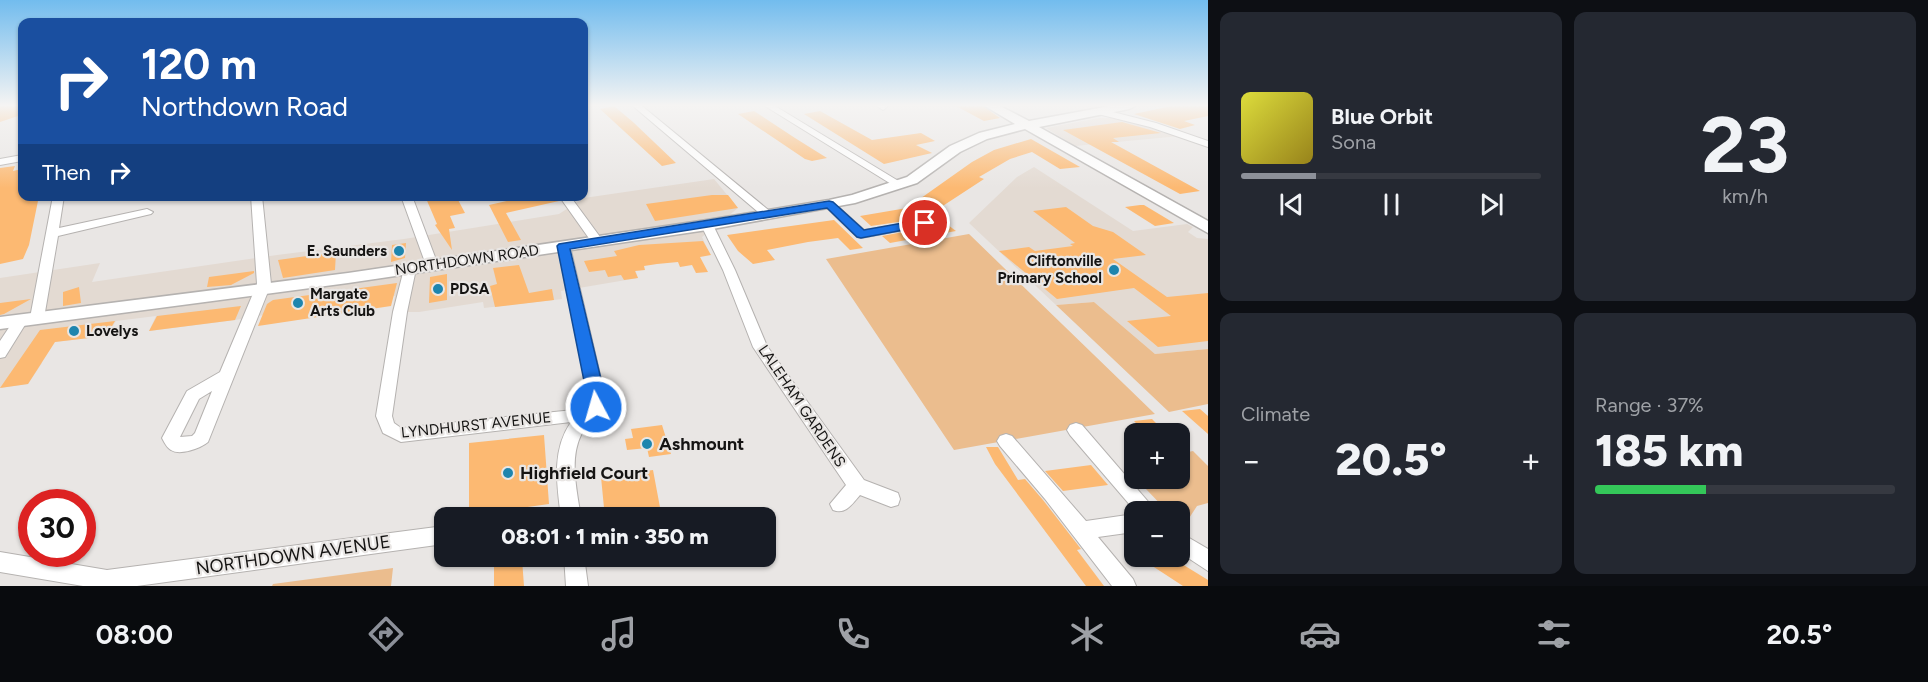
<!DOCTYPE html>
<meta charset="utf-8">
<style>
:root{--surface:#171b24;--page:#242831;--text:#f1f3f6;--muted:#9ea1a6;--line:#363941;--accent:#8c9099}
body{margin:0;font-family:Figtree,sans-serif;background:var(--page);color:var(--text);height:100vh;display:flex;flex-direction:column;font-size:22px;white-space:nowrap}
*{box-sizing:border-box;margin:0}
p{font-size:20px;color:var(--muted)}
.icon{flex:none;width:33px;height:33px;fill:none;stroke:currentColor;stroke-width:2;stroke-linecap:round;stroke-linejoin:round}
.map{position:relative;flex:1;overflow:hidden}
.details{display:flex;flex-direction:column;gap:12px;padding:12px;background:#0d0f14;width:720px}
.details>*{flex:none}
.guide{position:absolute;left:18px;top:18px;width:570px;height:183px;border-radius:12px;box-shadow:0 2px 4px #0004;background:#1a4fa0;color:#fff;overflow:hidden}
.buttons{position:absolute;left:1124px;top:423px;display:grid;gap:12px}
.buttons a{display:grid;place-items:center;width:66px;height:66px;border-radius:12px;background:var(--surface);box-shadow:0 2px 4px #0004;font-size:30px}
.speed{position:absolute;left:18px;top:489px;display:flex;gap:12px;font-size:30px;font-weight:700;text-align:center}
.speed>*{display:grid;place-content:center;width:78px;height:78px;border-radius:50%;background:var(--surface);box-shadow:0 2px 4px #0004;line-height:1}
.speed .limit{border:9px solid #d22;background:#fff;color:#111}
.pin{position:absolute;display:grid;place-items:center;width:51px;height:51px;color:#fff;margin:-26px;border:3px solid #fff;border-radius:50%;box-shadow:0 2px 6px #0007}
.me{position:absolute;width:66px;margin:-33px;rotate:354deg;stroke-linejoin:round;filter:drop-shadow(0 0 4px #0008)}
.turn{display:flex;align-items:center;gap:21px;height:126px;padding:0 24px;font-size:27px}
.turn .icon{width:78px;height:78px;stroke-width:2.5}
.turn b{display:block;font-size:42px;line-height:51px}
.then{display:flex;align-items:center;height:57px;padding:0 24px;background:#0003;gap:12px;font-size:22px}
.big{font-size:45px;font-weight:800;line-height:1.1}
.details .tile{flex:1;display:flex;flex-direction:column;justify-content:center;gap:9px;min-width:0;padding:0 21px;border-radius:12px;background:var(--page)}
.details .dial{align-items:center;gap:0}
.dial b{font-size:78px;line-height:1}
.song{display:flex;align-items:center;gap:18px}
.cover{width:72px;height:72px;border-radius:9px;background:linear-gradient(135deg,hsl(60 70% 55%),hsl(50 70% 35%))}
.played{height:6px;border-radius:3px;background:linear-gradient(90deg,var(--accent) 25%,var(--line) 25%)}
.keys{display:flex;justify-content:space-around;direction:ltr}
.heat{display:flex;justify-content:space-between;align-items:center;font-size:33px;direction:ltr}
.charge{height:9px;border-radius:4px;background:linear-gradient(90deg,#34c759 37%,var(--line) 0)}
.details .tiles{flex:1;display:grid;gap:12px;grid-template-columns:repeat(2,1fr)}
.trip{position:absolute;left:434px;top:507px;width:342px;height:60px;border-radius:12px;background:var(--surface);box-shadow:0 2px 4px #0004;font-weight:800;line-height:60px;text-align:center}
.tab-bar{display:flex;height:96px;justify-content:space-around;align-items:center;background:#090b0e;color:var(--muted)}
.tab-bar .icon{width:42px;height:42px}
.tab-bar .on{color:var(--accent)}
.tab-bar b{font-size:27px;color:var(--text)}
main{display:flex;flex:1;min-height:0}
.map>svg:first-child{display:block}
</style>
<main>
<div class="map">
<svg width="1208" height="586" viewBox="0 0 1208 586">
<rect width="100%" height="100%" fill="#e9e6e4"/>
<path fill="#e3dad2" d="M1099 118H1120L1180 136 1075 146 1046 128Z
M1034 167 1133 231 1187 224 1193 227 1188 232 1197 238 1208 239V349L1155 354 1094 302 1056 305 969 223 1017 177Z
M714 179 738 208 702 237 708 250 631 257 638 278 561 291 562 299 484 308 483 302 419 312H392L395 296 345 301 235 320 149 331 156 316 116 321 106 336 46 343 33 364 42 363 28 384 0 388V278L100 263 92 282 277 255 404 239 559 214 584 198Z"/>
<path fill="#ebbd8e" d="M969 234 1155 414 954 450 826 259Z
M1094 302 1155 354 1208 349V404L1169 412 1056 305Z
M1193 451 1208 466V503L1197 506 1182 529 1179 525V512L1167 511 1146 489 1169 485 1171 479 1179 478V454Z
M393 568 391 586H272L273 584Z"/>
<path fill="#fcb972" d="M0 106H22L18 116 0 122Z
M614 106 633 122 676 163 662 166 600 109Z
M956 106H983L1000 118 984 121Z
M1171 106H1208V116L1184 121 1195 125 1180 129 1134 114Z
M754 111 795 138 827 158 812 161 805 159 738 114Z
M820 111 872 140 921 133 935 141 916 145 932 153 884 164 804 114Z
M1122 122 1161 133 1113 138 1119 142H1111L1200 191 1180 194 1063 130Z
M1031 139 1080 167 1060 169 1032 152 1010 159 979 177 984 179 932 213 956 231 890 243 882 236 925 228 933 222 925 218 871 226 860 216 907 208 972 162 994 150Z
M15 166 13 171 22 169V196H39L29 245 23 259 0 264V168Z
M712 195H728L738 208 655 221 646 204Z
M425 196H456L465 213 450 216 455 228 449 229 452 250 435 225 437 224Z
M529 196H557L559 201 506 213 521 240 508 242 489 205Z
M1140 205H1144L1174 223 1155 226 1125 207Z
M1066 207 1093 226 1113 232 1146 255 1113 259 1167 297 1208 293V341L1158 347 1127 321 1171 316 1134 288 1057 299 999 251 1029 247 1035 251 1073 246 1070 244 1075 243 1033 211Z
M834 220 863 248 850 250 838 238 808 242 767 250 775 260 753 264 738 251 727 235Z
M703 241 711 255 700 257 708 272 696 273 692 265 680 267 678 262 657 264 644 266 645 270 635 271 638 278 624 280 621 275 608 277 605 270 589 272 584 261 617 256 614 251 639 245Z
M406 243 405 258 391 262 392 245Z
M336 252 335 270 283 278 278 260Z
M519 265 529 293 552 289 554 300 495 307 490 286 497 284 493 268Z
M254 271V273L231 285 207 287 209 277Z
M447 274V300L429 303 430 277Z
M397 283 391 306 258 326 267 304 273 300Z
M79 287 81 303 63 306V292Z
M31 299 4 314 0 315V303Z
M241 306 235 320 149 331 157 316Z
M115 321 106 336 55 342 28 384 0 388 40 330Z
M1200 409 1208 416V434L1182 411Z
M1152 419 1167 434H1146L1134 421Z
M662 425 671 454 649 457 647 448 627 450 625 439 633 438 631 429Z
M544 435 549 504 469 515V443Z
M986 447H998L1018 480 1025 479 1043 500 1081 549 1077 550 1104 586H1086L995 464Z
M1091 465 1108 485 1063 491 1045 471Z
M653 470 662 518H605L601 477Z
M1137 556H1169L1208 580V586H1183Z
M522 559 524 586H494V563Z"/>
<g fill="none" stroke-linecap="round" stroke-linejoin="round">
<defs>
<path id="street" d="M584 106H589L585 109Z
M633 106H642L772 213V217H764Z
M765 106H775L905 185 900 188 896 187Z
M877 106H887V107L883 110Z
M1101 109 1156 123 1208 141V147L1150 127 1098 114 1097 112Z
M22 155V161L0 165V159Z
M53 196H64L59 228 147 209 153 212 151 214 58 236 44 318 37 323 30 318Z
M251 196H262L271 284 208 442C201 448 180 456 171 450 167 448 164 442 162 438L187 391 220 372 257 284ZM212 391 195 433 192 436 180 437 199 399Z
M401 196H412L438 265 437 268 432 269 426 265Z
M559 196H570L603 241 601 244H593Z
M829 201 833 202 864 230 925 220 931 223 925 226 861 238 857 237 825 206V202Z
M707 221 713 225 735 270 767 346 864 480 898 493 900 499 898 505 891 507 860 495C852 504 846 515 833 510L830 504 846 485 753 347 723 270 701 225Z
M564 242 570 246 605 396C602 415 589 419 581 435 569 460 577 491 581 518H561C557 485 551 451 571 422L401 442 383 433 376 416 393 312 404 269 410 265 416 269 407 312 392 416 394 423 401 428 583 409 587 404 589 396 558 246Z
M21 315 28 320 5 357 0 358V341L16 317Z
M1076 423 1082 425 1157 512H1136L1070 435 1067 430 1070 425Z
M1006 434 1012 436 1086 521 1134 514V532L1098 537 1133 579 1136 586H1112L1045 499 1000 446 997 441 1000 436Z
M444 526V544L137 586H83L0 572V552L107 570Z
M1179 532 1208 549V571L1179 552Z
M564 556H584L588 586H566Z"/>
<path id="secondary" d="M985 106H1000L1029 121 1110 106H1135L1129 109 1039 127 1208 221V233L1025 129 987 139 960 152 917 183 855 203 707 230 348 283 0 329V317L348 273 707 220 829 200 852 195 907 177 950 146 979 133 1015 124Z"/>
</defs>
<use href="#street" stroke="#b5b2b0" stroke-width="2"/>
<use href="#secondary" stroke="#b5b2b0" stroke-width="3"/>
<use href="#street" fill="#fff" fill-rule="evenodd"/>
<use href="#secondary" fill="#fff" fill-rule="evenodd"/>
</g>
<linearGradient id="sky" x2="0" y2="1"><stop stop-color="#72bcee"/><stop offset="0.56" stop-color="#f5f4f3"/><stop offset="1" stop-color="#f5f4f3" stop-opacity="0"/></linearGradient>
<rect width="1208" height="188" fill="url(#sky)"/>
<path fill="#1a73e8" stroke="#114b97" stroke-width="1.5" d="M829 201 833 202 864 230 925 219 931 223 925 226 861 238 857 237 827 208 570 249 605 396 601 411 596 413 590 411 557 246 559 244Z"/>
<g fill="#1e85ae" stroke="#e9e6e4" stroke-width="2">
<circle cx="399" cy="251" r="6"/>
<circle cx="1114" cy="270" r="6"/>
<circle cx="438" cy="289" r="6"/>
<circle cx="298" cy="303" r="6"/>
<circle cx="74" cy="331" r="6"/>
<circle cx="647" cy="444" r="6"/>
<circle cx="508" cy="473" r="6"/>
</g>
<g text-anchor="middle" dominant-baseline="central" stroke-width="4.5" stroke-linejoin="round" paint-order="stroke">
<g font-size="15" font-weight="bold" fill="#151413" stroke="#e9e6e4" text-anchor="start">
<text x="387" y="251" text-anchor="end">E. Saunders</text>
<text x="1102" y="261" text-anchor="end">Cliftonville<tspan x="1102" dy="17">Primary School</tspan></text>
<text x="450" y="289">PDSA</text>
<text x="310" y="294">Margate<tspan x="310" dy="17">Arts Club</tspan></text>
<text x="86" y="331">Lovelys</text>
</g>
<g font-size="15" fill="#151413" stroke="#e9e6e4">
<text transform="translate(467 260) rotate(-8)">NORTHDOWN ROAD</text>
<text transform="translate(802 406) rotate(56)">LALEHAM GARDENS</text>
<text transform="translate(476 425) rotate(-6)">LYNDHURST AVENUE</text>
</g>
<g font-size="18" font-weight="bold" fill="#151413" stroke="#e9e6e4" text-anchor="start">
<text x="659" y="444">Ashmount</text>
<text x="520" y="473">Highfield Court</text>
</g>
<g font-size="18" fill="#151413" stroke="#e9e6e4">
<text transform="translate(293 555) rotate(-8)">NORTHDOWN AVENUE</text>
</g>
</g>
</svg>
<div class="buttons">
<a>+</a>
<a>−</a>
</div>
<div class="speed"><div class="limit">30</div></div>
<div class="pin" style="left:925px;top:223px;background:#d93025"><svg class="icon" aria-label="arrive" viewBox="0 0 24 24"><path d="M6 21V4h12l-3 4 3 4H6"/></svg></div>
<svg class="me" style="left:596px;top:407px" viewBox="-20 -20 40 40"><circle r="17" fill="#1a73e8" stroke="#fff" stroke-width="3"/><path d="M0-11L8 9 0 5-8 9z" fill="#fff"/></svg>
<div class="trip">08:01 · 1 min · 350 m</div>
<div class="guide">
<div class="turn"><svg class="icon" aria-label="right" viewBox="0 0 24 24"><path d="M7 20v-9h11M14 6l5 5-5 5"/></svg><div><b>120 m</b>Northdown Road</div></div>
<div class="then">Then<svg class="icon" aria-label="right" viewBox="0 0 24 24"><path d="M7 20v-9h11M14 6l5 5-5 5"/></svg></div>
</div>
</div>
<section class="details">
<div class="tiles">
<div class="tile">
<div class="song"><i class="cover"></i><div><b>Blue Orbit</b><p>Sona</p></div></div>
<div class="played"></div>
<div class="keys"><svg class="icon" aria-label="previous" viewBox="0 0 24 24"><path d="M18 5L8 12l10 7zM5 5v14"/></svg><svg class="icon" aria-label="pause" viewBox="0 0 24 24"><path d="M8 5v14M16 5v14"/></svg><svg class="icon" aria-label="next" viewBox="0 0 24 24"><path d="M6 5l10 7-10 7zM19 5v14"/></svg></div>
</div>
<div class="tile dial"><b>23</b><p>km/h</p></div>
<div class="tile"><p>Climate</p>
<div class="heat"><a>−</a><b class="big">20.5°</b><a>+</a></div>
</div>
<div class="tile"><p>Range · 37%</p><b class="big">185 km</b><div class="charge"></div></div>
</div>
</section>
</main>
<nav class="tab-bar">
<b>08:00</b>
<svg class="icon on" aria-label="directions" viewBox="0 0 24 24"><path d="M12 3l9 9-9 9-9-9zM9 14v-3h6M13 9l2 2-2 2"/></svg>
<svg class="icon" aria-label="music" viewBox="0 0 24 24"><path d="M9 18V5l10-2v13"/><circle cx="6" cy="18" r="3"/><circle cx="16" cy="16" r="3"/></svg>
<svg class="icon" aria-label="phone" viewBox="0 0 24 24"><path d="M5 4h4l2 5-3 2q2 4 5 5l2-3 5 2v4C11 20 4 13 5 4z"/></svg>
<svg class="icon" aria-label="climate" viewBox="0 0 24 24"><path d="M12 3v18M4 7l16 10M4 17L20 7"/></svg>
<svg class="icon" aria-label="car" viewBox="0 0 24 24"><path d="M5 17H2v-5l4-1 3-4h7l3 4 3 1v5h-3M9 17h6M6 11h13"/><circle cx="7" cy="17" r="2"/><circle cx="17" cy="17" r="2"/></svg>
<svg class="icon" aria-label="filters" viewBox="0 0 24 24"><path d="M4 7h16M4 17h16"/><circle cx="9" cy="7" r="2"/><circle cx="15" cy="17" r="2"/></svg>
<b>20.5°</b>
</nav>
